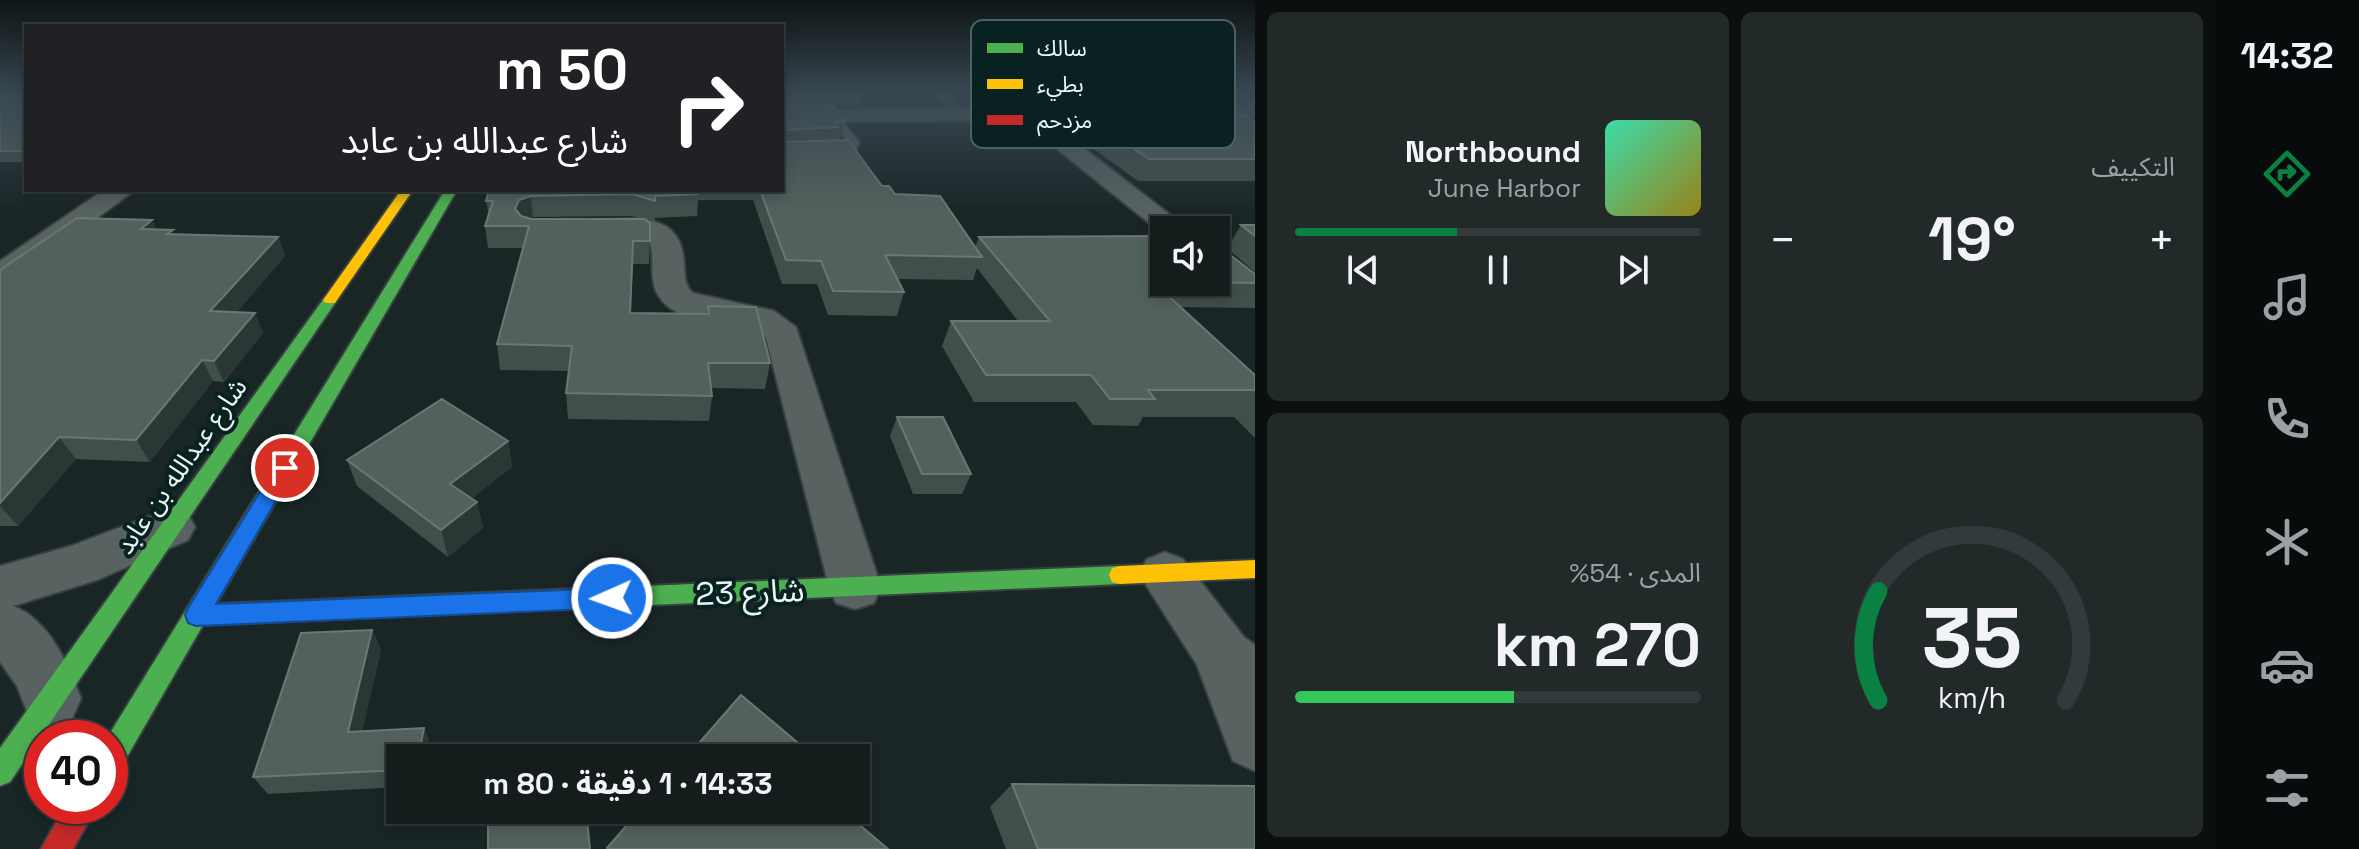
<!DOCTYPE html>
<html lang="ar">
<meta charset="utf-8">
<style>
:root{--surface:#141c1c;--page:#212929;--text:#f1f3f6;--muted:#9da1a3;--line:#333a3b;--accent:#0b8043}
body{margin:0;font-family:"Space Grotesk","Noto Sans Arabic",sans-serif;background:var(--page);color:var(--text);direction:rtl;height:100vh;display:flex;flex-direction:column;font-size:30px;white-space:nowrap}
*{box-sizing:border-box;margin:0}
p{font-size:26px;color:var(--muted)}
.icon{flex:none;width:44px;height:44px;fill:none;stroke:currentColor;stroke-width:2;stroke-linecap:round;stroke-linejoin:round}
.map{position:relative;flex:1;overflow:hidden;direction:ltr}
.panel{display:flex;flex-direction:column;gap:12px;padding:12px;background:#0b0f0f;width:960px}
.panel>*{flex:none}
.hud{position:absolute;left:24px;top:24px;width:760px;height:168px;border-radius:0px;box-shadow:0 4px 12px #0003,0 0 0 2px var(--line);direction:rtl;background:#202124;color:#fff;overflow:hidden}
.buttons{position:absolute;left:1150px;top:216px;display:grid;gap:16px}
.buttons a{display:grid;place-items:center;width:80px;height:80px;border-radius:0px;background:var(--surface);box-shadow:0 4px 12px #0003,0 0 0 2px var(--line);font-size:40px}
.speed{position:absolute;left:24px;top:720px;display:flex;gap:16px;font-size:40px;font-weight:700;text-align:center}
.speed>*{display:grid;place-content:center;width:104px;height:104px;border-radius:50%;background:var(--surface);box-shadow:0 4px 12px #0003,0 0 0 2px var(--line);line-height:1}
.speed .limit{border:12px solid #d22;background:#fff;color:#111}
.pin{position:absolute;display:grid;place-items:center;width:68px;height:68px;color:#fff;margin:-34px;border:4px solid #fff;border-radius:50%;box-shadow:0 2px 8px #0007}
.me{position:absolute;width:88px;margin:-44px;rotate:268deg;stroke-linejoin:round;filter:drop-shadow(0 0 6px #0008)}
.turn{display:flex;align-items:center;gap:28px;height:168px;padding:0 24px;font-size:36px}
.turn .icon{width:104px;height:104px;stroke-width:2.5}
.turn b{display:block;font-size:56px;line-height:68px}
.big{font-size:60px;font-weight:700;line-height:1.1}
.panel .tile{flex:1;display:flex;flex-direction:column;justify-content:center;gap:12px;min-width:0;padding:0 28px;border-radius:12px;background:var(--page)}
.panel .dial{align-items:center;gap:0}
.dial svg{height:208px;overflow:visible;fill:none;stroke:var(--line);stroke-width:7;stroke-linecap:round;text-anchor:middle}
.dial text{fill:var(--text);stroke:none}
.song{display:flex;align-items:center;gap:24px}
.cover{width:96px;height:96px;border-radius:12px;background:linear-gradient(135deg,hsl(160 70% 55%),hsl(50 70% 35%))}
.played{height:8px;border-radius:4px;background:linear-gradient(90deg,var(--accent) 40%,var(--line) 40%)}
.keys{display:flex;justify-content:space-around;direction:ltr}
.heat{display:flex;justify-content:space-between;align-items:center;font-size:44px;direction:ltr}
.charge{height:12px;border-radius:6px;background:linear-gradient(90deg,#34c759 54%,var(--line) 0)}
.panel .tiles{flex:1;display:grid;gap:12px;grid-template-columns:repeat(2,1fr)}
.trip{position:absolute;left:386px;top:744px;width:484px;height:80px;border-radius:0px;background:var(--surface);box-shadow:0 4px 12px #0003,0 0 0 2px var(--line);font-weight:700;line-height:80px;text-align:center;direction:rtl}
main{display:flex;flex:1;min-height:0}
.dock{display:flex;flex-direction:column;width:144px;justify-content:space-around;align-items:center;background:#080b0b;color:var(--muted)}
.dock .icon{width:56px;height:56px}
.dock .selected{color:var(--accent)}
.dock b{font-size:36px;color:var(--text)}
.map>svg:first-child{display:block}
</style>
<main>
<nav class="dock">
<b>14:32</b>
<svg class="icon selected" aria-label="directions" viewBox="0 0 24 24"><path d="M12 3l9 9-9 9-9-9zM9 14v-3h6M13 9l2 2-2 2"/></svg>
<svg class="icon" aria-label="music" viewBox="0 0 24 24"><path d="M9 18V5l10-2v13"/><circle cx="6" cy="18" r="3"/><circle cx="16" cy="16" r="3"/></svg>
<svg class="icon" aria-label="phone" viewBox="0 0 24 24"><path d="M5 4h4l2 5-3 2q2 4 5 5l2-3 5 2v4C11 20 4 13 5 4z"/></svg>
<svg class="icon" aria-label="climate" viewBox="0 0 24 24"><path d="M12 3v18M4 7l16 10M4 17L20 7"/></svg>
<svg class="icon" aria-label="car" viewBox="0 0 24 24"><path d="M5 17H2v-5l4-1 3-4h7l3 4 3 1v5h-3M9 17h6M6 11h13"/><circle cx="7" cy="17" r="2"/><circle cx="17" cy="17" r="2"/></svg>
<svg class="icon" aria-label="filters" viewBox="0 0 24 24"><path d="M4 7h16M4 17h16"/><circle cx="9" cy="7" r="2"/><circle cx="15" cy="17" r="2"/></svg>
</nav>
<section class="panel">
<div class="tiles">
<div class="tile"><p>التكييف</p>
<div class="heat"><a>−</a><b class="big">19°</b><a>+</a></div>
</div>
<div class="tile">
<div class="song"><i class="cover"></i><div><b>Northbound</b><p>June Harbor</p></div></div>
<div class="played"></div>
<div class="keys"><svg class="icon" aria-label="previous" viewBox="0 0 24 24"><path d="M18 5L8 12l10 7zM5 5v14"/></svg><svg class="icon" aria-label="pause" viewBox="0 0 24 24"><path d="M8 5v14M16 5v14"/></svg><svg class="icon" aria-label="next" viewBox="0 0 24 24"><path d="M6 5l10 7-10 7zM19 5v14"/></svg></div>
</div>
<div class="tile dial"><svg viewBox="0 0 100 80">
<path d="M14 69A42 42 0 1 1 86 69"/>
<path d="M14 69A42 42 0 0 1 14 27" stroke="#0b8043"/>
<text x="50" y="56" font-size="32" font-weight="700">35</text>
<text x="50" y="72" font-size="11">km/h</text>
</svg></div>
<div class="tile"><p>المدى · 54%</p><b class="big">270 km</b><div class="charge"></div></div>
</div>
</section>
<div class="map">
<svg width="1255" height="849" viewBox="0 0 1255 849">
<rect width="100%" height="100%" fill="#1a2626"/>
<g fill="none" stroke-linecap="round" stroke-linejoin="round">
<defs>
<path id="lane" d="M934 93H944L966 113V117H958Z
M1137 93H1149L1180 112 1171 114Z
M1183 93H1195L1229 111 1220 113Z
M1225 93H1237L1255 101V108Z
M835 113 859 142 855 153 836 159 782 160V152L845 148 847 142 829 116Z"/>
<path id="street" d="M1019 102 1031 107 1255 105V117L1047 120 1190 230H1164V235L1021 120 782 122V110L1009 107Z
M104 190H135L11 282 0 285V261Z
M594 220C634 220 681 209 684 263 685 275 684 285 693 293L774 311 796 327 881 587 874 603 855 609 836 603 829 587 766 338C738 309 680 332 658 295 648 278 656 258 649 240L584 235 580 229 584 223Z
M171 508 188 514 195 527 188 540 97 580 13 606C50 620 68 665 81 698L72 719 51 727 30 719 17 686 0 662V566L71 546Z
M1165 552 1183 559 1244 637 1255 645V771L1233 761 1197 665 1139 574 1147 559Z"/>
<path id="fast" d="M445 190H457L216 604 1120 566 1128 568 1131 575 1128 582 1120 584 203 625 120 769 110 773V738H107Z
M330 296 337 300 10 782 0 786V748L325 297Z"/>
<path id="slow" d="M401 190H413L335 303H325L323 300Z
M1255 560V578L1120 584 1112 582 1109 575 1112 568 1120 566Z"/>
<path id="jam" d="M65 806H97L73 849H41Z"/>
</defs>
<use href="#lane" stroke="#364140" stroke-width="4"/>
<use href="#street" stroke="#364140" stroke-width="4"/>
<use href="#fast" stroke="#364140" stroke-width="4"/>
<use href="#slow" stroke="#364140" stroke-width="4"/>
<use href="#jam" stroke="#364140" stroke-width="4"/>
<use href="#lane" fill="#576261" fill-rule="evenodd"/>
<use href="#street" fill="#576261" fill-rule="evenodd"/>
<use href="#fast" fill="#4caf50" fill-rule="evenodd"/>
<use href="#slow" fill="#ffc107" fill-rule="evenodd"/>
<use href="#jam" fill="#c62828" fill-rule="evenodd"/>
</g>
<path fill="#414f4b" fill-rule="evenodd" d="M0 93H26V162H0Z
M782 93H863L860 106H834L844 122 840 140 882 186 975 248 979 237 1229 245 1241 225H1255V272L1229 250V254L1255 274V308L1180 307 1255 375V438L1234 417H1143L1138 426 1093 425 1076 402H974L942 346 951 321H1018L977 268 973 280 897 279 904 292 897 316 828 315 817 284H782L753 200H698L697 216 655 218V222L647 220 650 223 649 264H633L631 313 707 314 708 306 770 363 765 389 711 388 712 396 709 421 568 419 566 393 569 371 500 370 497 344 523 248H488L485 226 489 215 486 201 489 190H782ZM632 216 641 219 530 218 533 217Z
M1017 93H1139L1135 103 1255 121V181H1138L1058 123 1066 104H1033Z
M152 220 156 229 175 234 278 237 285 256 237 312 263 333 224 382 213 381 150 462 76 459 18 526H0V270Z
M897 417 971 474 962 494H913L890 436Z
M508 441 512 467 472 498 477 502 483 528 448 557 357 486 347 460Z
M372 630 381 650 362 731 424 728 431 746 429 758H400V787L268 794 253 777Z
M1012 784 1255 849H1006L990 807Z"/>
<path fill="#2a3734" d="M531 196 533 217 522 221 515 209 519 200Z
M152 220 161 239 141 229Z
M278 237 285 256 220 332 210 311Z
M255 313 263 333 224 382 214 361Z
M202 360 213 381 150 462 136 440Z
M59 437 76 459 18 526 0 506V503Z
M508 441 512 467 457 510 450 484Z
M477 502 483 528 448 557 441 530Z
M372 630 381 650 358 750 348 732Z
M424 728 431 746 429 758H418Z"/>
<path fill="#53615d" stroke="#6a7875" stroke-width="2" d="M0 93H26V151H0Z
M1215 102 1255 121V159H1149L1066 104Z
M782 104 785 107 834 106 844 122H835L838 127 785 130 783 142 848 140 882 186H889L895 194 940 196 982 257 885 255 904 292 833 291 821 261 786 260 760 190H782Z
M489 190H698V194L655 196V201L632 194 531 196 519 200 515 209 521 216 531 219H645L650 223V241H633L630 313 709 314 708 306 756 307 770 363H708L712 396 566 393 572 346 497 344 529 226H485L493 201H486Z
M77 218 152 220 141 229 173 230 167 234 278 237 210 311 255 313 214 361 202 360 136 440 59 437 0 503V270Z
M1241 225H1255V236Z
M1164 236V281H1152L1255 375V390H1148L1155 399H1110L1091 375H986L951 321H1050L979 237Z
M1216 236H1228L1229 254 1255 274V283L1192 282H1216Z
M442 399 508 441 450 484 477 502 441 530 347 460Z
M897 417H943L971 474H922Z
M372 630 348 732 424 728 418 758H400V770L253 777 301 633Z
M741 695 816 758H686Z
M580 750 581 758H529Z
M1012 784 1255 786V849H1038Z
M488 810H586L590 849H488Z
M640 810H842L888 849H608L607 848Z"/>
<linearGradient id="sky" x2="0" y2="1"><stop stop-color="#0e1515"/><stop offset="0.44" stop-color="#384752"/><stop offset="1" stop-color="#384752" stop-opacity="0"/></linearGradient>
<rect width="1255" height="211" fill="url(#sky)"/>
<path fill="#1a73e8" stroke="#114b97" stroke-width="2" d="M285 461 295 468 216 604 612 588 620 591 624 598 620 605 612 608 196 626 188 623 185 615 188 608 278 463Z"/>
<g text-anchor="middle" dominant-baseline="central" stroke-width="8" stroke-linejoin="round" paint-order="stroke">
<g font-size="26" fill="#e8f7f6" stroke="#092221">
<text transform="translate(181 466) rotate(-55)">شارع عبدالله بن عابد</text>
</g>
<g font-size="32" fill="#e8f7f6" stroke="#092221">
<text transform="translate(750 592) rotate(-2)">شارع 23</text>
</g>
</g>
<rect x="971" y="20" width="264" height="128" rx="12" fill="#092221" stroke="#4c6261" stroke-width="2"/>
<rect x="987" y="43" width="36" height="10" fill="#4caf50"/>
<rect x="987" y="79" width="36" height="10" fill="#ffc107"/>
<rect x="987" y="115" width="36" height="10" fill="#c62828"/>
<g font-size="22" fill="#e8f7f6">
<text x="1037" y="56">سالك</text>
<text x="1037" y="92">بطيء</text>
<text x="1037" y="128">مزدحم</text>
</g>
</svg>
<div class="buttons">
<a><svg class="icon" aria-label="sound" viewBox="0 0 24 24"><path d="M4 9h4l5-4v14l-5-4H4zM17 9q2 3 0 6"/></svg></a>
</div>
<div class="speed"><div class="limit">40</div></div>
<div class="pin" style="left:285px;top:468px;background:#d93025"><svg class="icon" aria-label="arrive" viewBox="0 0 24 24"><path d="M6 21V4h12l-3 4 3 4H6"/></svg></div>
<svg class="me" style="left:612px;top:598px" viewBox="-20 -20 40 40"><circle r="17" fill="#1a73e8" stroke="#fff" stroke-width="3"/><path d="M0-11L8 9 0 5-8 9z" fill="#fff"/></svg>
<div class="trip">14:33 · 1 دقيقة · 80 m</div>
<div class="hud">
<div class="turn"><svg class="icon" aria-label="right" viewBox="0 0 24 24"><path d="M7 20v-9h11M14 6l5 5-5 5"/></svg><div><b>50 m</b>شارع عبدالله بن عابد</div></div>
</div>
</div>
</main>
